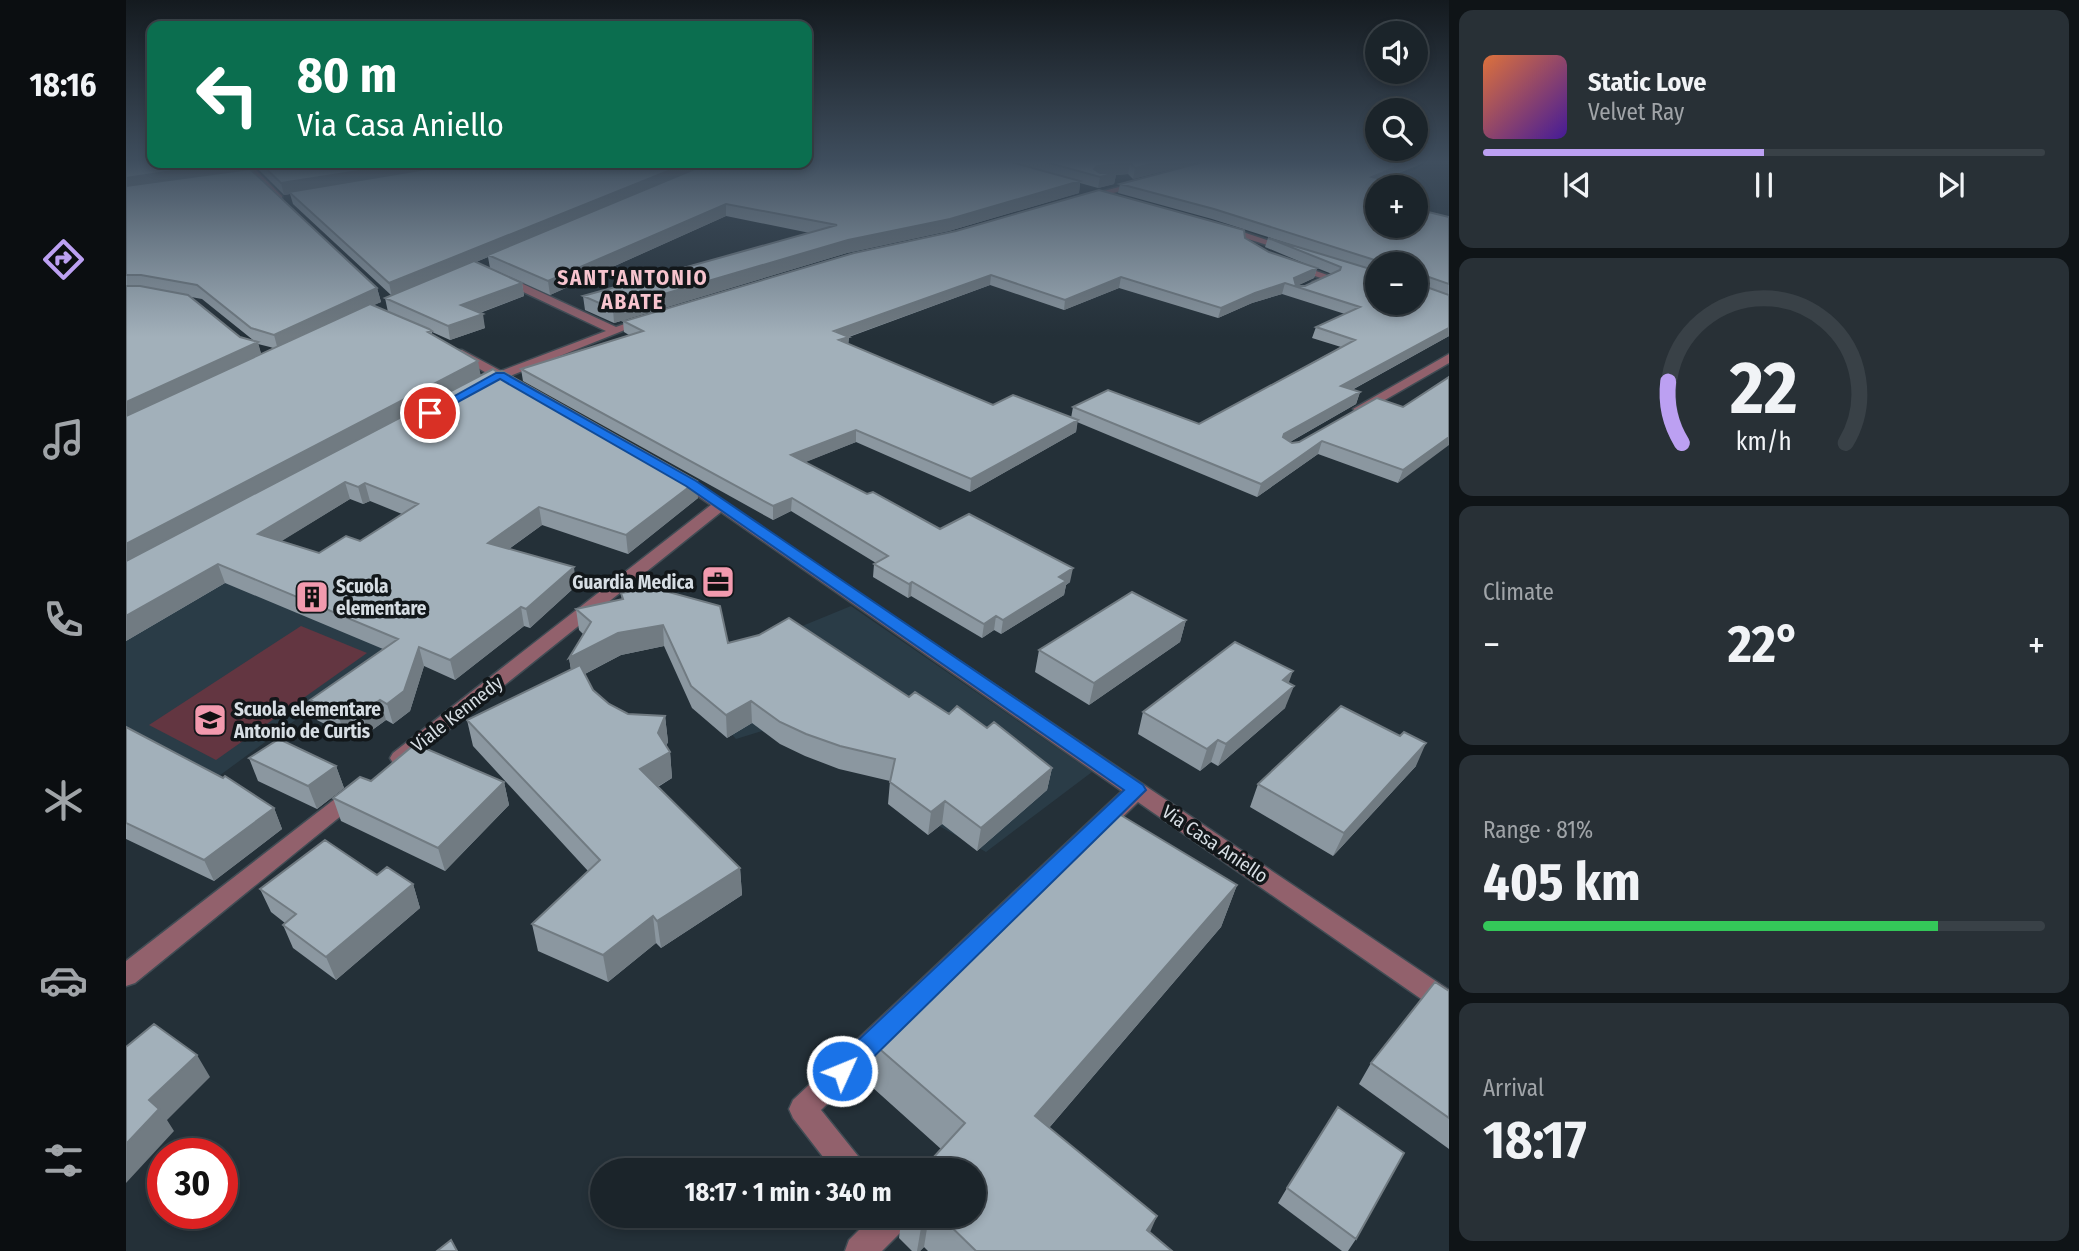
<!DOCTYPE html>
<meta charset="utf-8">
<style>
:root{--surface:#1b242a;--page:#283036;--text:#f1f3f6;--muted:#a0a4a8;--line:#394147;--accent:#bca0f2}
body{margin:0;font-family:"Fira Sans Condensed",sans-serif;background:var(--page);color:var(--text);height:100vh;display:flex;flex-direction:column;font-size:26px;white-space:nowrap}
*{box-sizing:border-box;margin:0}
p{font-size:23px;color:var(--muted)}
.icon{flex:none;width:38px;height:38px;fill:none;stroke:currentColor;stroke-width:2;stroke-linecap:round;stroke-linejoin:round}
.map{position:relative;flex:1;overflow:hidden}
.details{display:flex;flex-direction:column;gap:10px;padding:10px;background:#0f1417;width:630px}
.details>*{flex:none}
.hud{position:absolute;left:21px;top:21px;width:665px;height:147px;border-radius:14px;box-shadow:0 4px 10px #0003,0 0 0 2px var(--line);background:#0b6e4f;color:#fff;overflow:hidden}
.controls{position:absolute;left:1239px;top:21px;display:grid;gap:14px}
.controls a{display:grid;place-items:center;width:63px;height:63px;border-radius:50%;background:var(--surface);box-shadow:0 4px 10px #0003,0 0 0 2px var(--line);font-size:35px}
.speed{position:absolute;left:21px;top:1138px;display:flex;gap:14px;font-size:35px;font-weight:700;text-align:center}
.speed>*{display:grid;place-content:center;width:91px;height:91px;border-radius:50%;background:var(--surface);box-shadow:0 4px 10px #0003,0 0 0 2px var(--line);line-height:1}
.speed .limit{border:10px solid #d22;background:#fff;color:#111}
.pin{position:absolute;display:grid;place-items:center;width:60px;height:60px;color:#fff;margin:-30px;border:4px solid #fff;border-radius:50%;box-shadow:0 2px 7px #0007}
.me{position:absolute;width:77px;margin:-38px;rotate:46deg;stroke-linejoin:round;filter:drop-shadow(0 0 5px #0008)}
.turn{display:flex;align-items:center;gap:24px;height:147px;padding:0 35px;font-size:32px}
.turn .icon{width:91px;height:91px;stroke-width:2.5}
.turn b{display:block;font-size:49px;line-height:60px}
.big{font-size:52px;font-weight:700;line-height:1.1}
.details .card{flex:1;display:flex;flex-direction:column;justify-content:center;gap:10px;min-width:0;padding:0 24px;border-radius:14px;background:var(--page)}
.details .dial{align-items:center;gap:0}
.dial svg{height:182px;overflow:visible;fill:none;stroke:var(--line);stroke-width:7;stroke-linecap:round;text-anchor:middle}
.dial text{fill:var(--text);stroke:none}
.song{display:flex;align-items:center;gap:21px}
.cover{width:84px;height:84px;border-radius:10px;background:linear-gradient(135deg,hsl(20 70% 55%),hsl(260 70% 35%))}
.played{height:7px;border-radius:4px;background:linear-gradient(90deg,var(--accent) 50%,var(--line) 50%)}
.keys{display:flex;justify-content:space-around;direction:ltr}
.heat{display:flex;justify-content:space-between;align-items:center;font-size:38px;direction:ltr}
.charge{height:10px;border-radius:5px;background:linear-gradient(90deg,#34c759 81%,var(--line) 0)}
.trip{position:absolute;left:464px;top:1158px;width:396px;height:70px;border-radius:35px;background:var(--surface);box-shadow:0 4px 10px #0003,0 0 0 2px var(--line);font-weight:700;line-height:70px;text-align:center}
main{display:flex;flex:1;min-height:0}
.dock{display:flex;flex-direction:column;width:126px;justify-content:space-around;align-items:center;background:#0b0e11;color:var(--muted)}
.dock .icon{width:49px;height:49px}
.dock .on{color:var(--accent)}
.dock b{font-size:32px;color:var(--text)}
.map>svg:first-child{display:block}
</style>
<main>
<nav class="dock">
<b>18:16</b>
<svg class="icon on" aria-label="directions" viewBox="0 0 24 24"><path d="M12 3l9 9-9 9-9-9zM9 14v-3h6M13 9l2 2-2 2"/></svg>
<svg class="icon" aria-label="music" viewBox="0 0 24 24"><path d="M9 18V5l10-2v13"/><circle cx="6" cy="18" r="3"/><circle cx="16" cy="16" r="3"/></svg>
<svg class="icon" aria-label="phone" viewBox="0 0 24 24"><path d="M5 4h4l2 5-3 2q2 4 5 5l2-3 5 2v4C11 20 4 13 5 4z"/></svg>
<svg class="icon" aria-label="climate" viewBox="0 0 24 24"><path d="M12 3v18M4 7l16 10M4 17L20 7"/></svg>
<svg class="icon" aria-label="car" viewBox="0 0 24 24"><path d="M5 17H2v-5l4-1 3-4h7l3 4 3 1v5h-3M9 17h6M6 11h13"/><circle cx="7" cy="17" r="2"/><circle cx="17" cy="17" r="2"/></svg>
<svg class="icon" aria-label="filters" viewBox="0 0 24 24"><path d="M4 7h16M4 17h16"/><circle cx="9" cy="7" r="2"/><circle cx="15" cy="17" r="2"/></svg>
</nav>
<div class="map">
<svg width="1323" height="1251" viewBox="0 0 1323 1251">
<rect width="100%" height="100%" fill="#243038"/>
<path fill="#2a3c47" d="M107 540 310 617 15 833 0 824V600Z
M725 606 966 772 860 852 795 816 780 784 704 765 636 731 610 739 579 705 559 674Z"/>
<path fill="#633641" d="M175 626 241 653 90 760 23 725Z"/>
<g fill="none" stroke-linecap="round" stroke-linejoin="round">
<defs>
<path id="minor" d="M115 163H123L156 196V200H150Z
M1016 181 1019 185 959 200 955 197Z
M1093 226H1099L1168 249 1160 251 1093 230Z
M1164 264H1170L1210 278 1194 286H1186V282L1195 278 1164 268Z
M372 276H380L490 327 521 316 526 319 384 376 390 381 388 384 363 381 361 378 364 375 328 354V350H336L375 371 480 331 372 280Z
M1323 354V363L1238 412 1233 413 1227 409Z
M552 472 1323 990V1015L1314 1012 1012 802 695 1110 736 1161 740 1171H708L667 1118 663 1109 667 1100 996 791 595 512 281 763H267L264 758 267 753 585 505 547 479 545 476Z
M230 785 237 788 241 793 237 798 9 983 0 986V961L223 788Z
M747 1216H779L780 1220 776 1231 756 1251H719L723 1240Z"/>
</defs>
<use href="#minor" stroke="#414c54" stroke-width="3"/>
<use href="#minor" fill="#92616c" fill-rule="evenodd"/>
</g>
<path fill="#8b97a0" fill-rule="evenodd" d="M0 161 117 163 119 170 251 288 255 302 247 305 262 312 259 298 265 295 167 204 164 194 158 195 126 163 1071 161 1070 163 1007 179 1002 174 990 175 988 184 972 188 954 183 953 193 823 231 721 253 488 323 459 310 457 296 684 233 600 216 424 295 364 268 362 257 350 262 396 283 398 296 354 313 359 328 324 340 306 332V335L355 375 572 498 502 554 416 525 383 549 450 586 404 628 398 626 329 680 298 666 284 711 267 724 260 720 242 733 228 727 218 734 191 720 184 700 257 649 99 583 0 641ZM65 297 76 299 127 340 114 337ZM132 344 144 347 147 348 135 354ZM224 499 237 504 244 501 276 514 234 541 193 553 155 541Z
M1081 161H1302L1258 179 1251 187V226L1323 217V336L1226 390 1234 392 1230 404 1164 442 1166 443 1173 442 1277 407 1323 377 1272 483 1192 454 1131 497 951 422 950 432 844 492 730 442 679 462 741 494 814 529 944 582 940 585 938 595 875 634 868 630 856 638 785 596 782 598 747 577 748 564 750 563 665 511 647 520 397 381 395 369 503 335 498 332 497 321 1119 238 1143 252 1187 267 1139 247 1142 238 1201 256 1086 219 992 193 994 184ZM1251 264H1290L1251 303ZM1191 268 1206 274 1179 286H1170L1188 278ZM864 285 938 310 993 288 1092 318 1126 303 1156 294 1219 314 1190 327 1186 338 1215 347 1073 424 947 407 945 418 867 405 722 344 723 337Z
M495 593 602 643 783 697 861 728 926 768 921 790 851 851 816 824 802 835 762 804 764 781 713 769 679 756 654 744 626 723 601 738 566 708 538 646 495 655 459 674 467 690 483 704 502 714 539 716 542 742 540 746 544 752 546 778 532 787 614 868 616 895 535 948 530 943 482 982 412 951 406 924 462 871 347 746 341 720 445 670 443 658 457 634 453 630 450 609 496 599Z
M1060 620 1054 642 963 705 909 672 913 650Z
M1163 683 1159 708 1092 766 1085 762 1074 771 1012 734 1017 712Z
M0 727 148 808 156 829 88 881 0 839Z
M123 758 210 766 218 788 191 809 132 781Z
M1290 766 1207 856 1124 807 1132 784Z
M245 781 378 782 383 805 319 871 215 821 207 798Z
M251 875 287 884 294 908 210 980 167 948 157 925 159 923 145 912 134 889Z
M1111 885 1095 927 923 1128 1024 1232 1046 1251H802L798 1247 794 1251H786L773 1238 776 1216H847L815 1149 746 1087 749 1045Z
M1323 991V1149L1233 1084 1245 1063Z
M1161 1188 1230 1239 1222 1251H1216L1152 1203Z"/>
<path fill="#717b82" d="M1036 161H1071L1070 163 1007 179 1009 168Z
M1284 161H1302L1243 185 1246 177Z
M99 163H117L119 171 0 190V178Z
M284 163H354L163 192 164 194 158 195 155 183Z
M562 163H589L362 255V257L266 297 263 283Z
M1004 163 1002 174 990 175 988 184 972 188 974 177 968 169 971 166Z
M954 181 953 193 823 231 721 253 488 323 487 309 722 240Z
M1251 193V201L1241 197Z
M600 204V216L424 295 422 281Z
M1191 268 1188 278 1169 287 1168 278Z
M865 275 864 285 708 342V331Z
M995 277 993 288 938 310 939 300Z
M396 283 398 296 337 319 335 305Z
M1159 283 1156 294 1126 303 1092 318 1095 308 1129 293Z
M251 288 255 302 152 350 148 335Z
M357 314 359 328 324 340 322 326Z
M1323 328V336L1211 398 1215 386Z
M723 337 722 348 713 340Z
M132 342 136 357 0 421V402Z
M352 361 355 377 0 567V544Z
M1234 392 1230 404 1155 447 1158 434Z
M952 420 950 432 844 492 845 479Z
M730 430V442L665 468V455Z
M1323 437V445L1272 483 1277 470Z
M1196 441 1192 454 1131 497 1135 484Z
M571 481 572 498 502 554 500 535Z
M219 482 224 499 138 552 132 534Z
M239 483 244 501 237 504 232 487Z
M666 498 665 511 647 520V506Z
M413 507 416 525 366 561 362 543Z
M92 564 99 583 0 641V616Z
M448 567 450 586 404 628 400 609Z
M947 568 944 582 940 585 938 595 875 634 877 620 933 577Z
M786 582 785 596 782 598 783 584Z
M395 607 398 626 329 680 324 660Z
M870 616 868 630 856 638 858 624Z
M1060 620 1054 642 963 705 968 683Z
M537 625 538 646 495 655 447 680 443 658 492 633Z
M293 647 298 666 284 711 267 724 261 704Z
M1167 671 1159 693 1168 686 1159 708 1092 766 1100 744 1157 680Z
M254 700 260 720 242 733 236 713Z
M625 701 626 723 601 738 600 715Z
M221 707 228 727 218 734 212 714Z
M539 716 542 742 535 756 544 752 546 778 517 795 514 769Z
M1092 740 1085 762 1074 771 1081 749Z
M1300 743 1290 766 1207 856 1218 833Z
M210 766 218 788 191 809 182 786Z
M926 768 921 790 851 851 855 828Z
M378 782 383 805 319 871 312 848Z
M819 801 816 824 802 835 805 812Z
M148 808 156 829 88 881 78 860Z
M614 868 616 895 535 948 531 921Z
M287 884 294 908 210 980 200 957Z
M1111 885 1095 927 898 1157 909 1116Z
M527 916 530 943 482 982 477 955Z
M71 1055 84 1077 41 1120 48 1131 0 1183V1144L23 1100Z
M797 1216H803L798 1247 794 1251H791Z
M1031 1216 1016 1251 1021 1230Z"/>
<path fill="#a2b0ba" stroke="#717b82" stroke-width="2" fill-rule="evenodd" d="M0 161H26V163H99L0 178Z
M681 161H881L954 181 824 219 722 240 487 309 457 296 711 225 600 204 422 281 362 255 583 163H681Z
M916 161H1036L1009 168 1004 163 971 166 968 169 974 173H990L974 177Z
M1081 161H1284L1246 177 1277 184 1268 187H1251V193L1241 197 1251 200V226H1290V209L1323 217V284L1294 274 1291 277 1292 284 1323 295V328L1215 386 1234 392 1158 434 1157 437 1166 443 1173 442 1251 398 1277 407 1323 377V437L1277 470 1196 441 1135 484 947 407 982 390 1073 424 1229 340 1190 327 1234 307 1159 283 1129 293 1095 308 995 277 939 300 865 275 708 331 723 337 713 340 867 405 887 395 952 420 845 479 730 430 665 455 741 494 747 492 814 529 843 514 947 568 933 577 940 581 877 620 870 616 858 624 786 582 783 584 748 564 762 556 666 498 647 506 395 369 517 331 497 321 502 320 728 253 830 231 973 190 1118 230 1119 238 1143 252 1191 268 1168 278 1170 286H1179L1214 270 1215 267 1142 238 1251 271V303H1290V264H1255V262L1088 209 994 184Z
M134 163H284L155 183Z
M336 163H562L263 283 163 192Z
M124 169 251 288 148 335 125 328 71 285 15 275H0V186Z
M348 261 396 283 335 305 357 314 322 326 259 298Z
M0 286H14L62 295 114 337 132 342 0 402Z
M244 304 303 329 306 331 302 332 352 361 0 544V416Z
M367 369 371 372 376 371 571 481 500 535 413 507 362 543 448 567 400 609 395 607 324 660 293 647 278 691 261 704 254 700 236 713 221 707 212 714 184 700 272 639 92 564 0 616V561ZM219 482 232 487 239 483 292 504 234 541 220 536 193 553 132 534Z
M528 588 594 606 602 643 633 635 663 618 783 697 789 692 823 714 831 706 861 728 868 722 926 768 855 828 819 801 805 812 764 782 769 759 714 746 680 734 654 722 625 701 600 715 565 686 537 625 492 633 443 658 465 622 450 609 497 599 495 593Z
M1006 592 1060 620 968 683 913 650Z
M1109 642 1167 671 1157 680 1168 686 1100 744 1092 740 1081 749 1017 712Z
M454 665 467 690 483 704 502 714 539 716 532 733 544 752 514 769 614 868 531 921 527 916 477 955 406 924 474 860 341 720Z
M1215 706 1274 736 1278 732 1300 743 1218 833 1132 784Z
M0 727 97 778 99 776 148 808 78 860 0 823Z
M153 739 210 766 182 786 123 758Z
M289 744 378 782 312 848 207 798 234 777 245 781Z
M993 814 1111 885 909 1116 1031 1216 1021 1230 1046 1251H850L814 1216H847V1171H795L839 1123 749 1045Z
M199 840 251 875 261 867 287 884 200 957 157 925 170 914 134 889Z
M1309 982 1323 991V1118L1245 1063Z
M28 1024 71 1055 23 1100 33 1109 0 1144V1047Z
M1212 1107 1278 1153 1230 1239 1161 1188Z
M325 1240 331 1251H311Z"/>
<linearGradient id="sky" x2="0" y2="1"><stop stop-color="#141a1f"/><stop offset="0.48" stop-color="#3f4e5e"/><stop offset="1" stop-color="#3f4e5e" stop-opacity="0"/></linearGradient>
<rect width="1323" height="337" fill="url(#sky)"/>
<path fill="#1a73e8" stroke="#114b97" stroke-width="2" d="M370 373H378L570 481 1017 785 1020 790 725 1079 716 1083 708 1079 704 1071 708 1063 998 790 560 486 374 379 308 415 298 413Z"/>
<defs>
<symbol id="office-square" viewBox="-11 -11 22 22"><rect x="-9" y="-9" width="18" height="18" rx="4" fill="#f29aae" stroke="#12171a"/><path d="M-6-3h4V-5.5h4V-3h4V5H-6ZM-1-4.5V-3h2v-1.5ZM-6 0V1H6V0Z" fill="#111"/></symbol>
<symbol id="building-square" viewBox="-11 -11 22 22"><rect x="-9" y="-9" width="18" height="18" rx="4" fill="#f29aae" stroke="#12171a"/><path d="M-4-6H4V6H1V3H-1V6H-4ZM-2.5-4.3h1.7v1.8h-1.7ZM.8-4.3h1.7v1.8H.8ZM-2.5-1h1.7V.8h-1.7ZM.8-1h1.7V.8H.8Z" fill="#111"/></symbol>
<symbol id="school-square" viewBox="-11 -11 22 22"><rect x="-9" y="-9" width="18" height="18" rx="4" fill="#f29aae" stroke="#12171a"/><path d="M0-5L7-2L0 1L-7-2ZM-4 1L0 2.5L4 1V4Q0 6-4 4Z" fill="#111"/></symbol>
</defs>
<g fill-rule="evenodd">
<use href="#office-square" x="573" y="563" width="38" height="38"/>
<use href="#building-square" x="167" y="578" width="38" height="38"/>
<use href="#school-square" x="65" y="701" width="38" height="38"/>
</g>
<g text-anchor="middle" dominant-baseline="central" stroke-width="7" stroke-linejoin="round" paint-order="stroke">
<g font-size="19" font-weight="bold" fill="#d7dee4" stroke="#12171a" text-anchor="start">
<text x="568" y="582" text-anchor="end">Guardia Medica</text>
<text x="210" y="586">Scuola<tspan x="210" dy="22">elementare</tspan></text>
<text x="108" y="709">Scuola elementare<tspan x="108" dy="22">Antonio de Curtis</tspan></text>
</g>
<g font-size="19" fill="#d7dee4" stroke="#12171a">
<text transform="translate(331 714) rotate(-38)">Viale Kennedy</text>
<text transform="translate(1089 844) rotate(34)">Via Casa Aniello</text>
</g>
<g font-size="21" font-weight="bold" letter-spacing="2" fill="#f7c4ce" stroke="#12171a">
<text x="507" y="278">SANT'ANTONIO<tspan x="507" dy="24">ABATE</tspan></text>
</g>
</g>
</svg>
<div class="controls">
<a><svg class="icon" aria-label="sound" viewBox="0 0 24 24"><path d="M4 9h4l5-4v14l-5-4H4zM17 9q2 3 0 6"/></svg></a>
<a><svg class="icon" aria-label="search" viewBox="0 0 24 24"><circle cx="10" cy="10" r="6"/><path d="M15 15l6 6"/></svg></a>
<a>+</a>
<a>−</a>
</div>
<div class="speed"><div class="limit">30</div></div>
<div class="pin" style="left:304px;top:413px;background:#d93025"><svg class="icon" aria-label="arrive" viewBox="0 0 24 24"><path d="M6 21V4h12l-3 4 3 4H6"/></svg></div>
<svg class="me" style="left:716px;top:1071px" viewBox="-20 -20 40 40"><circle r="17" fill="#1a73e8" stroke="#fff" stroke-width="3"/><path d="M0-11L8 9 0 5-8 9z" fill="#fff"/></svg>
<div class="trip">18:17 · 1 min · 340 m</div>
<div class="hud">
<div class="turn"><svg class="icon" aria-label="left" viewBox="0 0 24 24"><path d="M17 20v-9H6M10 6l-5 5 5 5"/></svg><div><b>80 m</b>Via Casa Aniello</div></div>
</div>
</div>
<section class="details">
<div class="card">
<div class="song"><i class="cover"></i><div><b>Static Love</b><p>Velvet Ray</p></div></div>
<div class="played"></div>
<div class="keys"><svg class="icon" aria-label="previous" viewBox="0 0 24 24"><path d="M18 5L8 12l10 7zM5 5v14"/></svg><svg class="icon" aria-label="pause" viewBox="0 0 24 24"><path d="M8 5v14M16 5v14"/></svg><svg class="icon" aria-label="next" viewBox="0 0 24 24"><path d="M6 5l10 7-10 7zM19 5v14"/></svg></div>
</div>
<div class="card dial"><svg viewBox="0 0 100 80">
<path d="M14 69A42 42 0 1 1 86 69"/>
<path d="M14 69A42 42 0 0 1 8 42" stroke="#bca0f2"/>
<text x="50" y="56" font-size="32" font-weight="700">22</text>
<text x="50" y="72" font-size="11">km/h</text>
</svg></div>
<div class="card"><p>Climate</p>
<div class="heat"><a>−</a><b class="big">22°</b><a>+</a></div>
</div>
<div class="card"><p>Range · 81%</p><b class="big">405 km</b><div class="charge"></div></div>
<div class="card"><p>Arrival</p><b class="big">18:17</b></div>
</section>
</main>
